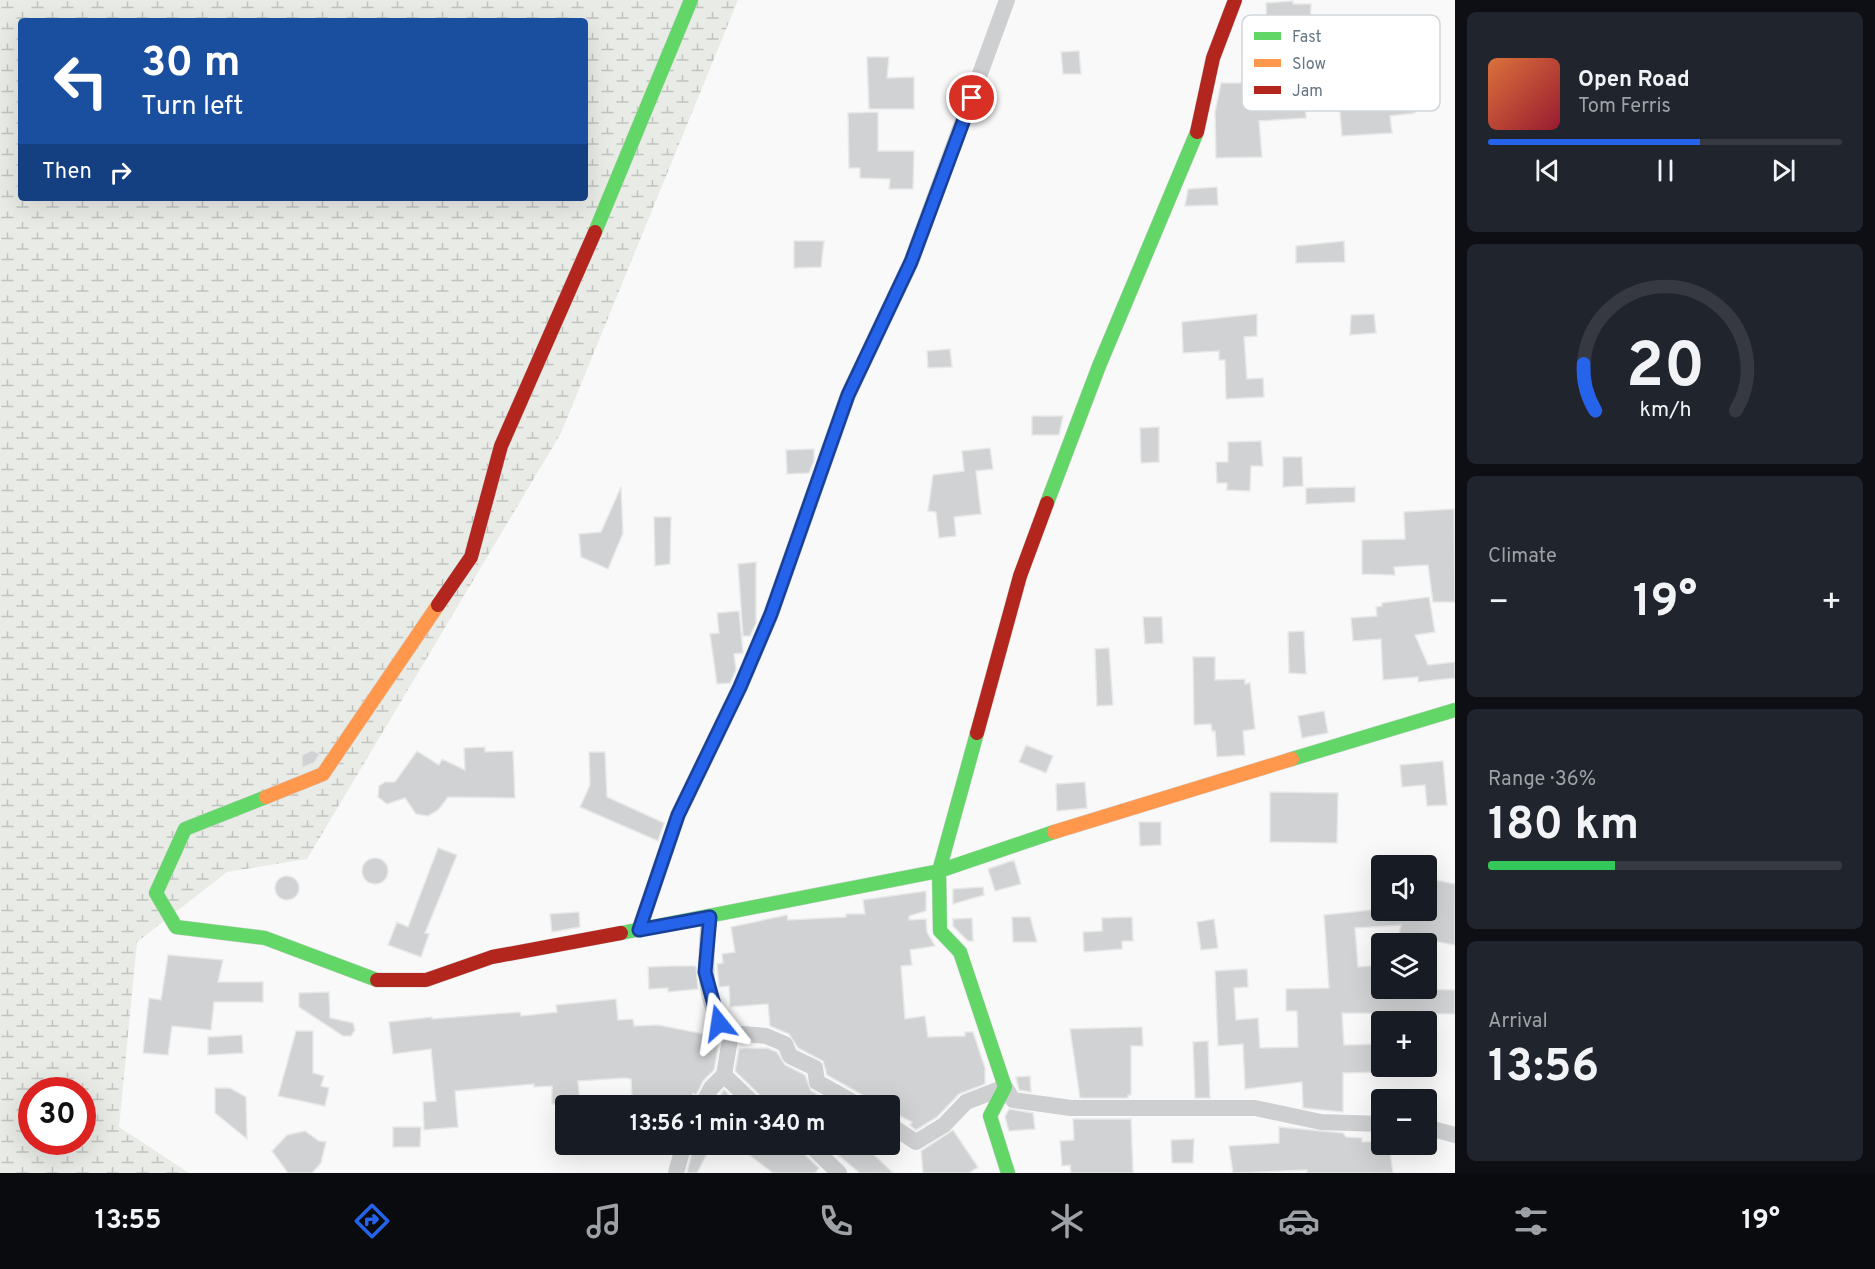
<!DOCTYPE html>
<meta charset="utf-8">
<style>
:root{--surface:#171b24;--page:#20242c;--text:#f1f3f6;--muted:#9ea1a6;--line:#363941;--accent:#2563eb}
body{margin:0;font-family:Overpass,sans-serif;background:var(--page);color:var(--text);height:100vh;display:flex;flex-direction:column;font-size:22px;white-space:nowrap}
*{box-sizing:border-box;margin:0}
p{font-size:20px;color:var(--muted)}
.icon{flex:none;width:33px;height:33px;fill:none;stroke:currentColor;stroke-width:2;stroke-linecap:round;stroke-linejoin:round}
.map{position:relative;flex:1;overflow:hidden}
.side{display:flex;flex-direction:column;gap:12px;padding:12px;background:#0d0f14;width:420px}
.side>*{flex:none}
.guide{position:absolute;left:18px;top:18px;width:570px;height:183px;border-radius:6px;box-shadow:0 6px 24px #0002;background:#1a4fa0;color:#fff;overflow:hidden}
.controls{position:absolute;left:1371px;top:855px;display:grid;gap:12px}
.controls a{display:grid;place-items:center;width:66px;height:66px;border-radius:6px;background:var(--surface);box-shadow:0 6px 24px #0002;font-size:30px}
.speed{position:absolute;left:18px;top:1077px;display:flex;gap:12px;font-size:30px;font-weight:700;text-align:center}
.speed>*{display:grid;place-content:center;width:78px;height:78px;border-radius:50%;background:var(--surface);box-shadow:0 6px 24px #0002;line-height:1}
.speed .limit{border:9px solid #d22;background:#fff;color:#111}
.pin{position:absolute;display:grid;place-items:center;width:51px;height:51px;color:#fff;margin:-26px;border:3px solid #fff;border-radius:50%;box-shadow:0 2px 6px #0007}
.me{position:absolute;width:66px;margin:-33px;rotate:345deg;stroke-linejoin:round;filter:drop-shadow(0 0 4px #0008)}
.turn{display:flex;align-items:center;gap:21px;height:126px;padding:0 24px;font-size:27px}
.turn .icon{width:78px;height:78px;stroke-width:2.5}
.turn b{display:block;font-size:42px;line-height:51px}
.then{display:flex;align-items:center;height:57px;padding:0 24px;background:#0003;gap:12px;font-size:22px}
.big{font-size:45px;font-weight:700;line-height:1.1}
.side .tile{flex:1;display:flex;flex-direction:column;justify-content:center;gap:9px;min-width:0;padding:0 21px;border-radius:9px;background:var(--page)}
.side .dial{align-items:center;gap:0}
.dial svg{height:156px;overflow:visible;fill:none;stroke:var(--line);stroke-width:7;stroke-linecap:round;text-anchor:middle}
.dial text{fill:var(--text);stroke:none}
.song{display:flex;align-items:center;gap:18px}
.cover{width:72px;height:72px;border-radius:9px;background:linear-gradient(135deg,hsl(20 70% 55%),hsl(350 70% 35%))}
.played{height:6px;border-radius:3px;background:linear-gradient(90deg,var(--accent) 60%,var(--line) 60%)}
.keys{display:flex;justify-content:space-around;direction:ltr}
.heat{display:flex;justify-content:space-between;align-items:center;font-size:33px;direction:ltr}
.charge{height:9px;border-radius:4px;background:linear-gradient(90deg,#34c759 36%,var(--line) 0)}
.trip{position:absolute;left:555px;top:1095px;width:345px;height:60px;border-radius:6px;background:var(--surface);box-shadow:0 6px 24px #0002;font-weight:700;line-height:60px;text-align:center}
.tabs{display:flex;height:96px;justify-content:space-around;align-items:center;background:#090b0e;color:var(--muted)}
.tabs .icon{width:42px;height:42px}
.tabs .on{color:var(--accent)}
.tabs b{font-size:27px;color:var(--text)}
main{display:flex;flex:1;min-height:0}
.map>svg:first-child{display:block}
</style>
<main>
<div class="map">
<svg width="1455" height="1173" viewBox="0 0 1455 1173">
<defs>
<pattern id="wetland-marsh" width="20" height="14" patternUnits="userSpaceOnUse" patternTransform="scale(1.5)"><rect width="20" height="14" fill="#e8ebe6"/><path d="M1 5h8M5 5V1M11 12h8M15 12V8" fill="none" stroke="#c0c3c0"/></pattern>
</defs>
<rect width="100%" height="100%" fill="#f9f9f9"/>
<path fill="url(#wetland-marsh)" fill-rule="evenodd" d="M0 0H738L561 433 307 859 227 872 137 942 119 1127 189 1173H0ZM21 21H585V198H21ZM32 1090H82V1142H32Z"/>
<path fill="#d0d2d3" stroke="#e8e8e8" stroke-width="1.5" d="M1293 1V4H1311L1309 58H1332V99H1305L1306 118 1259 121 1262 157 1216 158 1215 112 1221 83H1269L1266 3Z
M1079 51 1081 74H1063L1061 52Z
M867 57H889L887 78 914 77V109H869Z
M1414 67 1415 113 1390 116 1392 133 1342 136 1338 90 1398 91 1397 68Z
M878 112V151H914L913 189H889L890 179 860 178V168H849L848 113Z
M1217 187 1218 205 1185 206 1188 189Z
M794 241H824L821 267 794 268Z
M1344 241 1345 262 1296 263V246Z
M1257 314V336L1244 337 1247 379 1263 378 1264 397 1226 399 1225 360H1219V351L1183 353 1182 322Z
M1374 314 1376 333 1350 335 1351 315Z
M950 349 952 367 928 368 927 351Z
M1032 416H1063L1059 435H1032Z
M1159 427V462L1141 463 1140 428Z
M1261 441 1263 466H1251L1250 491 1227 490V483H1217L1216 462H1228V442Z
M990 448 993 469 976 471 981 514 954 517 956 536 939 538 936 512 928 511 933 475 964 471 962 451Z
M814 449V461L809 473 787 474 786 450Z
M1283 457H1302L1303 486 1283 487Z
M621 487 623 533 608 569 581 557 579 534 601 532Z
M1355 487V502L1306 504V488Z
M1454 509 1455 602H1433L1428 565 1394 567 1395 575 1362 574V540L1405 539 1404 512Z
M654 517H671L670 564 655 566Z
M756 562V623L750 636H743L738 564Z
M1429 597 1435 632 1415 635 1428 665 1455 662V678L1418 682V677L1383 680 1381 639 1353 641 1351 618 1377 616 1376 607 1382 606V603Z
M739 611 743 653 734 654 736 670 730 683 717 684 710 634 719 633 717 613Z
M1143 617H1162L1163 643 1145 644Z
M1304 631 1306 674 1289 673 1288 632Z
M1109 648 1113 705 1097 706 1095 649Z
M1193 657H1215V680L1245 679V684L1250 683 1255 729 1243 731 1245 755 1217 757 1215 731H1212L1211 724 1194 725Z
M1324 711 1328 733 1302 738 1298 716Z
M1026 745 1053 756 1046 773 1019 762Z
M485 747V752L513 751 515 798 448 797 438 810 428 816 416 814 405 798 387 804 378 797 379 786 385 782H395L417 751 439 765 442 759 465 770 464 748Z
M312 750 320 754 314 763 302 768V755Z
M589 752H605L607 797 664 823 658 841 580 807 590 785Z
M1443 761 1447 805 1427 806 1425 785 1402 787 1400 765Z
M1085 782 1087 808 1057 811 1056 784Z
M1270 792 1338 793 1337 843 1270 842Z
M1139 822H1161V845L1140 846Z
M438 848 457 855 425 933 429 934 421 957 388 945 397 922 408 927Z
M362 871a13 13 0 1 1 26 0a13 13 0 1 1-26 0Z
M1014 860 1021 884 995 891 988 869Z
M275 888a12 12 0 1 1 24 0a12 12 0 1 1-24 0Z
M1426 878 1455 884V945L1399 935 1401 925 1355 928 1358 967 1382 965V988L1455 990V1014L1342 1013 1344 1045 1382 1044V1072L1343 1073V1112L1303 1108 1302 1082 1245 1089 1243 1044 1218 1046 1215 971 1247 969 1248 987 1234 988 1236 1020 1258 1018 1260 1048 1298 1047 1297 1011H1286V989L1329 988 1324 915 1382 909 1424 910 1426 918Z
M983 887 984 895 953 904V889Z
M926 891V911L909 916V920L926 919 927 932 935 946 910 950 912 965 901 966 905 1019 925 1016 928 1037 965 1036V1032H973L985 1068V1084L959 1094 937 1117 916 1130 910 1125 912 1122 890 1111V1106H882L827 1075 823 1061 798 1048 789 1034 770 1026 768 1004 730 1007 729 986 719 987 717 964 723 963 722 954 735 952 731 927 787 915 788 920 846 917V914H865L863 900Z
M579 912 580 927 552 932 550 914Z
M1012 917H1030L1037 942H1013Z
M1132 917 1133 941H1122V949L1084 952 1083 932 1102 931V918Z
M972 918 973 941H968L953 926V919Z
M1214 919 1218 948 1201 950 1197 922Z
M168 955 223 960 218 982H263V1002H214L211 1030 172 1026 168 1055 143 1053 149 998 161 1000Z
M673 966H696L698 989 668 992V988L649 989 648 967Z
M329 992 330 1018 353 1023 355 1030 351 1036H343L299 1007V993Z
M616 999 618 1020 633 1019 634 1026 658 1025 720 1037 714 1070 703 1081 696 1095 693 1093 690 1106H668L670 1098 632 1099 631 1079 625 1078 578 1081 580 1104H552V1086L534 1087V1084L455 1091 458 1127 424 1130 423 1102 436 1101 431 1049 393 1054 389 1022 432 1017V1019L520 1012 521 1016 557 1012 556 1005Z
M1142 1027 1143 1046H1131V1095H1128V1098H1080L1070 1029Z
M296 1031H313V1073L324 1076 321 1086 329 1088 325 1106 278 1096Z
M242 1035 243 1053 208 1055V1037Z
M1208 1041 1210 1098H1195L1193 1042Z
M767 1048 777 1052 785 1065 805 1075 811 1091 837 1105 766 1106 763 1098 735 1071 739 1049Z
M1030 1076 1031 1092 1019 1090 1016 1077Z
M215 1088H230L246 1097 247 1139 215 1113Z
M724 1090 740 1106H714Z
M1009 1109 1033 1113 1035 1129 1009 1131 1005 1117Z
M1073 1119H1131L1133 1173H1071L1070 1165 1062 1166 1060 1141 1074 1140Z
M393 1127H421L420 1147H393Z
M1279 1127 1343 1133 1346 1137 1362 1138V1142L1382 1141V1144H1389L1393 1173H1307V1170L1233 1173 1229 1146 1279 1143Z
M953 1130 978 1167 969 1173H923L921 1151Z
M305 1131 319 1141 326 1142 321 1163 312 1173H288L272 1151 287 1135Z
M1194 1139 1193 1163H1172L1171 1140Z
M694 1144H712L697 1173H687Z
M735 1144H799L802 1152 819 1168 815 1173H773Z
M825 1144H854L866 1153 869 1150 893 1173H860Z"/>
<g fill="none" stroke-linecap="round" stroke-linejoin="round">
<defs>
<path id="fast" d="M595 232 691 0
M1047 503 1099 366 1197 132
M977 733 939 871 940 931 960 952 1005 1087 990 1116 1008 1173
M1292 759 1455 710
M266 797 185 829 156 893 176 927 265 938 377 980
M621 933 939 871 1054 832"/>
<path id="slow" d="M266 797 323 774 438 605
M1054 832 1292 759"/>
<path id="jam" d="M1197 132 1213 58 1235 0
M438 605 471 557 501 446 595 232
M977 733 1020 576 1047 503
M377 980H426L492 957 621 933"/>
</defs>
<use href="#fast" stroke="#d5d6d7" stroke-width="15"/>
<use href="#slow" stroke="#d5d6d7" stroke-width="15"/>
<use href="#jam" stroke="#d5d6d7" stroke-width="15"/>
<path stroke="#cecfd0" stroke-width="16" d="M639 930 678 815 740 687 771 614 848 395 911 262 1007 0
M731 1033 766 1036 785 1044 790 1056 815 1068 817 1082 860 1106
M724 1075 756 1106
M702 1106 711 1088 724 1075 731 1033C699 1006 706 955 709 917
M890 1125 916 1142 944 1125 966 1102 1005 1087 1013 1100 1071 1108H1255L1321 1122 1382 1124
M1426 1127 1455 1135
M809 1144 839 1173
M676 1173 684 1144"/>
<use href="#fast" stroke="#63d668" stroke-width="14"/>
<use href="#slow" stroke="#ff974d" stroke-width="14"/>
<use href="#jam" stroke="#b3261e" stroke-width="14"/>
</g>
<g fill="none" stroke-linecap="round" stroke-linejoin="round">
<defs>
<path id="route" d="M719 1023 705 972 710 917 639 930 678 815 740 687 771 614 848 395 911 262 972 98"/>
</defs>
<use href="#route" stroke="#184099" stroke-width="15"/>
<use href="#route" stroke="#2563eb" stroke-width="10"/>
</g>
<rect x="1242" y="15" width="198" height="96" rx="9" fill="#fff" stroke="#d1d6da" stroke-width="1.5"/>
<rect x="1254" y="32" width="27" height="8" fill="#63d668"/>
<rect x="1254" y="59" width="27" height="8" fill="#ff974d"/>
<rect x="1254" y="86" width="27" height="8" fill="#b3261e"/>
<g font-size="16" fill="#657683">
<text x="1292" y="42">Fast</text>
<text x="1292" y="69">Slow</text>
<text x="1292" y="96">Jam</text>
</g>
</svg>
<div class="controls">
<a><svg class="icon" aria-label="sound" viewBox="0 0 24 24"><path d="M4 9h4l5-4v14l-5-4H4zM17 9q2 3 0 6"/></svg></a>
<a><svg class="icon" aria-label="layers" viewBox="0 0 24 24"><path d="M12 4l9 5-9 5-9-5zM3 14l9 5 9-5"/></svg></a>
<a>+</a>
<a>−</a>
</div>
<div class="speed"><div class="limit">30</div></div>
<div class="pin" style="left:972px;top:98px;background:#d93025"><svg class="icon" aria-label="arrive" viewBox="0 0 24 24"><path d="M6 21V4h12l-3 4 3 4H6"/></svg></div>
<svg class="me" style="left:719px;top:1023px" viewBox="-20 -20 40 40"><path d="M0-17L14 15 0 8-14 15z" fill="#2563eb" stroke="#fff" stroke-width="4"/></svg>
<div class="trip">13:56 · 1 min · 340 m</div>
<div class="guide">
<div class="turn"><svg class="icon" aria-label="left" viewBox="0 0 24 24"><path d="M17 20v-9H6M10 6l-5 5 5 5"/></svg><div><b>30 m</b>Turn left</div></div>
<div class="then">Then<svg class="icon" aria-label="right" viewBox="0 0 24 24"><path d="M7 20v-9h11M14 6l5 5-5 5"/></svg></div>
</div>
</div>
<section class="side">
<div class="tile">
<div class="song"><i class="cover"></i><div><b>Open Road</b><p>Tom Ferris</p></div></div>
<div class="played"></div>
<div class="keys"><svg class="icon" aria-label="previous" viewBox="0 0 24 24"><path d="M18 5L8 12l10 7zM5 5v14"/></svg><svg class="icon" aria-label="pause" viewBox="0 0 24 24"><path d="M8 5v14M16 5v14"/></svg><svg class="icon" aria-label="next" viewBox="0 0 24 24"><path d="M6 5l10 7-10 7zM19 5v14"/></svg></div>
</div>
<div class="tile dial"><svg viewBox="0 0 100 80">
<path d="M14 69A42 42 0 1 1 86 69"/>
<path d="M14 69A42 42 0 0 1 8 45" stroke="#2563eb"/>
<text x="50" y="56" font-size="32" font-weight="700">20</text>
<text x="50" y="72" font-size="11">km/h</text>
</svg></div>
<div class="tile"><p>Climate</p>
<div class="heat"><a>−</a><b class="big">19°</b><a>+</a></div>
</div>
<div class="tile"><p>Range · 36%</p><b class="big">180 km</b><div class="charge"></div></div>
<div class="tile"><p>Arrival</p><b class="big">13:56</b></div>
</section>
</main>
<nav class="tabs">
<b>13:55</b>
<svg class="icon on" aria-label="directions" viewBox="0 0 24 24"><path d="M12 3l9 9-9 9-9-9zM9 14v-3h6M13 9l2 2-2 2"/></svg>
<svg class="icon" aria-label="music" viewBox="0 0 24 24"><path d="M9 18V5l10-2v13"/><circle cx="6" cy="18" r="3"/><circle cx="16" cy="16" r="3"/></svg>
<svg class="icon" aria-label="phone" viewBox="0 0 24 24"><path d="M5 4h4l2 5-3 2q2 4 5 5l2-3 5 2v4C11 20 4 13 5 4z"/></svg>
<svg class="icon" aria-label="climate" viewBox="0 0 24 24"><path d="M12 3v18M4 7l16 10M4 17L20 7"/></svg>
<svg class="icon" aria-label="car" viewBox="0 0 24 24"><path d="M5 17H2v-5l4-1 3-4h7l3 4 3 1v5h-3M9 17h6M6 11h13"/><circle cx="7" cy="17" r="2"/><circle cx="17" cy="17" r="2"/></svg>
<svg class="icon" aria-label="filters" viewBox="0 0 24 24"><path d="M4 7h16M4 17h16"/><circle cx="9" cy="7" r="2"/><circle cx="15" cy="17" r="2"/></svg>
<b>19°</b>
</nav>
